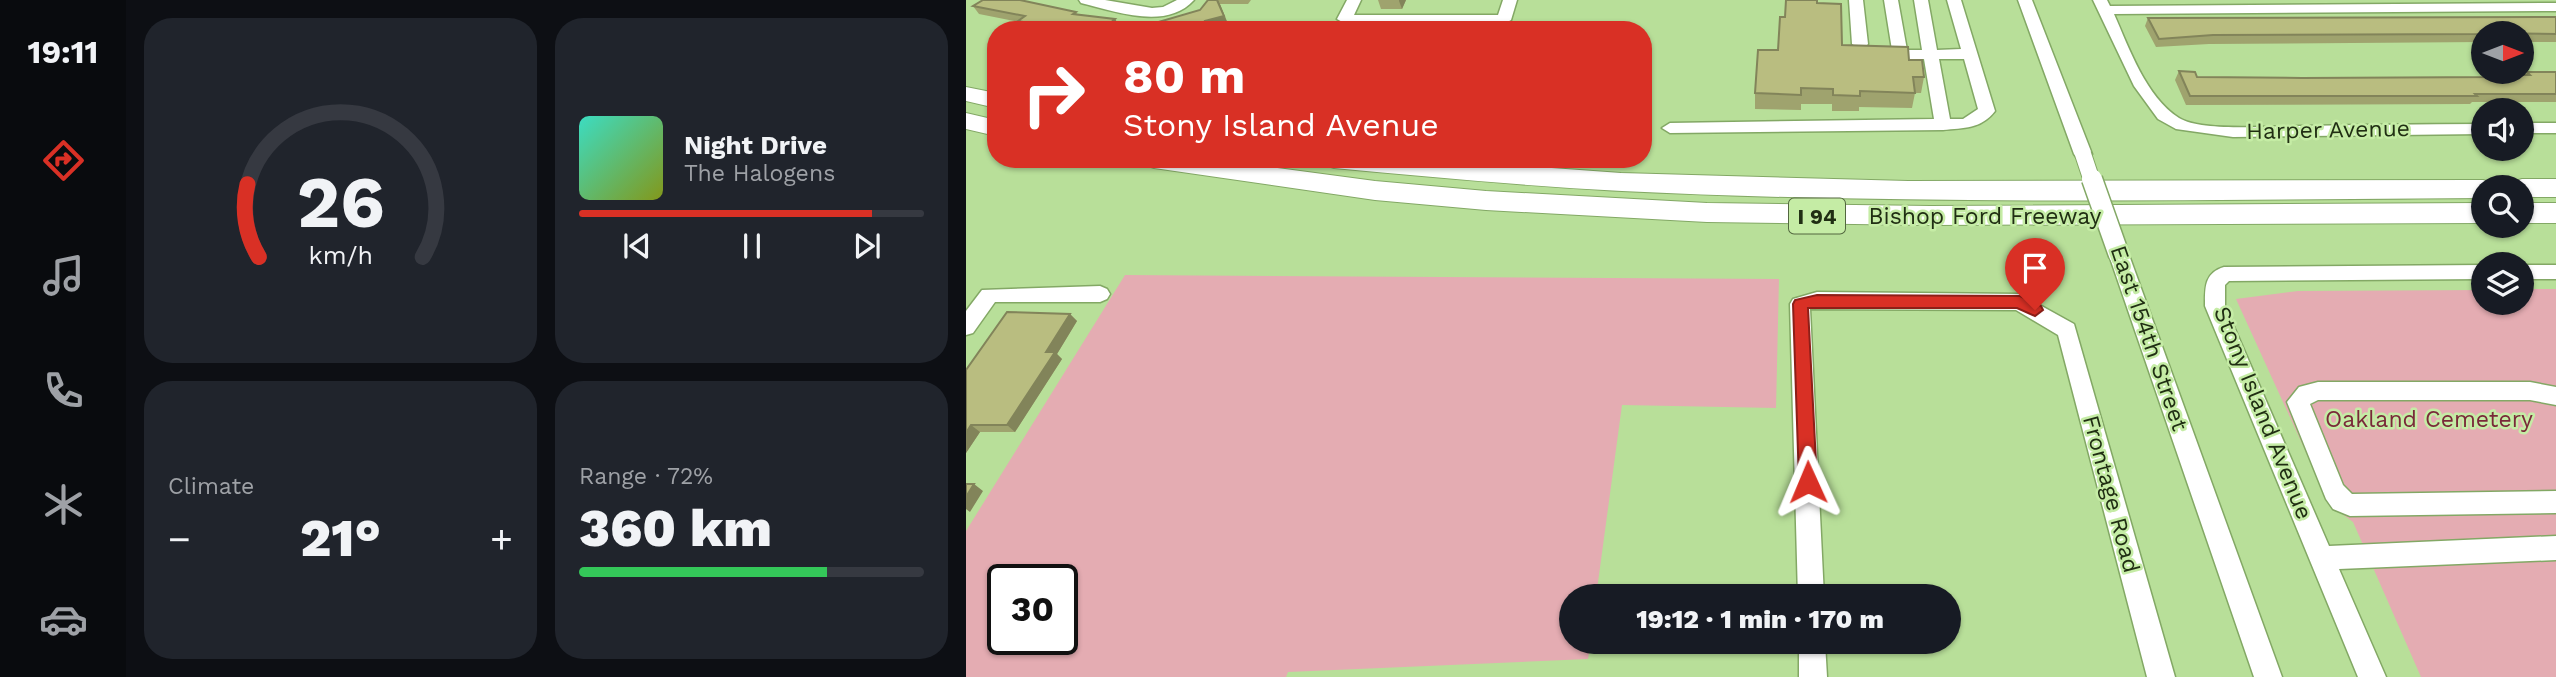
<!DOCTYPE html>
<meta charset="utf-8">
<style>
:root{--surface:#171b24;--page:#20242c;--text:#f1f3f6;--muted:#9ea1a6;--line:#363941;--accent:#d93025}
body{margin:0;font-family:"Work Sans",sans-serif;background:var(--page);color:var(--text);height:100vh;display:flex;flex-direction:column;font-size:26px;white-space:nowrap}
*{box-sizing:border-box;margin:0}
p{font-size:23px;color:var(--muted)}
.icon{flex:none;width:38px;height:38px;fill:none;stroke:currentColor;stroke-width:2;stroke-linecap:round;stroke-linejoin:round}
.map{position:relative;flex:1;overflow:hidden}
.drawer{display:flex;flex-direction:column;gap:18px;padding:18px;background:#0d0f14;width:840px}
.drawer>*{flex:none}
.guide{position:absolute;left:21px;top:21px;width:665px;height:147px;border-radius:28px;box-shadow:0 2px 5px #0004;background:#d93025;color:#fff;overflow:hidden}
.needle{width:46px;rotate:90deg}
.fabs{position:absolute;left:1505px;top:21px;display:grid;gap:14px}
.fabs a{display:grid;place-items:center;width:63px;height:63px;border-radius:50%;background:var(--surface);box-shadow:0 2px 5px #0004;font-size:35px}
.speed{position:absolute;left:21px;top:564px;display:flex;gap:14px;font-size:35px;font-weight:700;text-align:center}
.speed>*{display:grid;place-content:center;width:91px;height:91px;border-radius:50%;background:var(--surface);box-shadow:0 2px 5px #0004;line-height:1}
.speed .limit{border:4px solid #111;border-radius:10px;background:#fff;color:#111}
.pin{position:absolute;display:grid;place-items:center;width:60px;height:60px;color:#fff;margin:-72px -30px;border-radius:50% 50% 50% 0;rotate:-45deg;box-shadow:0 0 7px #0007}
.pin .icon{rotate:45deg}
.me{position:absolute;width:77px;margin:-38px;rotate:359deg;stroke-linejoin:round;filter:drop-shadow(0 0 5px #0008)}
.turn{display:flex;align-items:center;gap:24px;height:147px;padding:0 21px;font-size:32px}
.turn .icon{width:91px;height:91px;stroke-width:2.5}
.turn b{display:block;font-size:49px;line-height:60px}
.big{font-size:52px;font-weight:800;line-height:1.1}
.drawer .widget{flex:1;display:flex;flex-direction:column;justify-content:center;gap:10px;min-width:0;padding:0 24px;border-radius:28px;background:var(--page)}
.drawer .dial{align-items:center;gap:0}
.dial svg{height:182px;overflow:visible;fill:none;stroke:var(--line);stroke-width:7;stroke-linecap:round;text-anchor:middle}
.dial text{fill:var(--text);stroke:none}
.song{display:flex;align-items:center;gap:21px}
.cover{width:84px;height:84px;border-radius:10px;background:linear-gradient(135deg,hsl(170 70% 55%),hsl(70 70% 35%))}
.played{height:7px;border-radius:4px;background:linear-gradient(90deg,var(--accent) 85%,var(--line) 85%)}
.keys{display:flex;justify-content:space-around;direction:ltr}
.heat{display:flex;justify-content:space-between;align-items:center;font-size:38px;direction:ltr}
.charge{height:10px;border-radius:5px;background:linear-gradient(90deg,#34c759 72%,var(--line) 0)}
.drawer .tiles{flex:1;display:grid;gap:18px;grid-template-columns:repeat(2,1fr)}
.trip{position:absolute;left:593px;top:584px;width:402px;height:70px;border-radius:35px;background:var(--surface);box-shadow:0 2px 5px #0004;font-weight:800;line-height:70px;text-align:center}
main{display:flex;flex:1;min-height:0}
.dock{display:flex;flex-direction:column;width:126px;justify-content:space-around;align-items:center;background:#090b0e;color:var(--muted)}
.dock .icon{width:49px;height:49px}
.dock .active{color:var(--accent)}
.dock b{font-size:32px;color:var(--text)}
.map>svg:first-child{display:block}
</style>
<main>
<nav class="dock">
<b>19:11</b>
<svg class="icon active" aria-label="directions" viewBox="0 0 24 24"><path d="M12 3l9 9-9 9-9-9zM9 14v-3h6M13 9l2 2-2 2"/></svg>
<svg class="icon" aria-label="music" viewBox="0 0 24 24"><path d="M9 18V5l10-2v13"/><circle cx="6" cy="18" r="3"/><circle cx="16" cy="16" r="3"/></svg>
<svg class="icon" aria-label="phone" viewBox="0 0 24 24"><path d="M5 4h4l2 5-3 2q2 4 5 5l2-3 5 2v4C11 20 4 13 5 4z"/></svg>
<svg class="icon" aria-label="climate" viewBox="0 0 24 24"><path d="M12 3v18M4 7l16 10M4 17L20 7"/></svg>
<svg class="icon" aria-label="car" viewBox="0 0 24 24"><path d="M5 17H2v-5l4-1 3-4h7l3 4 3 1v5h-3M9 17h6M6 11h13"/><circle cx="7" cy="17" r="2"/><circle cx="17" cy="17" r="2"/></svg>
</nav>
<section class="drawer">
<div class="tiles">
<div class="widget dial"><svg viewBox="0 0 100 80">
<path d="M14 69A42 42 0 1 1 86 69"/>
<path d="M14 69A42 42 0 0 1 9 37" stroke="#d93025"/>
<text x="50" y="56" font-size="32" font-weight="700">26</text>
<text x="50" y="72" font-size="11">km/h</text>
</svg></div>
<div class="widget">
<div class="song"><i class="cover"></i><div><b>Night Drive</b><p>The Halogens</p></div></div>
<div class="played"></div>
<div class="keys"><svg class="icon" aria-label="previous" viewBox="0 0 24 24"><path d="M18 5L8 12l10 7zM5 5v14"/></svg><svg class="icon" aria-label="pause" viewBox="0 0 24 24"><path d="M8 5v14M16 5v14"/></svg><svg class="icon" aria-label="next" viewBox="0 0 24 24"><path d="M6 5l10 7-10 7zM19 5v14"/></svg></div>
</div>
<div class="widget"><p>Climate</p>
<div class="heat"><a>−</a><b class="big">21°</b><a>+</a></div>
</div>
<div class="widget"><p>Range · 72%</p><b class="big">360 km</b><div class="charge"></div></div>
</div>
</section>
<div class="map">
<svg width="1590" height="677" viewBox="0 0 1590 677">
<rect width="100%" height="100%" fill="#b8df99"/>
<path fill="#e4acb2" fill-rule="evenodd" d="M159 275 813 279 810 408 656 405 630 597H606V642H625L622 659 322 672 320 677H0V531ZM37 579H96V639H37Z
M1556 289H1590V677H1455L1387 522 1364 505 1270 299 1332 291 1517 290V303H1556Z"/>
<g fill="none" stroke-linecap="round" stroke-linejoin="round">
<defs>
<path id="minor" d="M113 0H139L186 8 197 7 211 0H228C200 31 149 11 115 3Z
M381 0H395L388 15H532L537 0H551L545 20 538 24 378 23 371 19Z
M883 0H897L902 44 899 47 894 49 886 44Z
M918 0H932L941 50H956L948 0H962L971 50 995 49 981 0H995L1029 111C1015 129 998 128 977 130L704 133 696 128 704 123 968 119 958 59 914 60 906 55 914 50H926ZM973 59H998L1012 109 997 119H984Z
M1052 0H1066L1126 154 1123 158H1111L1108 154Z
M1127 0H1141L1144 6 1590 3V11L1148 14C1163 48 1180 97 1213 118 1236 132 1305 126 1335 126 1396 125 1456 124 1517 124V134L1267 137 1210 129 1192 119 1168 86Z
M1556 123H1590V133H1556Z
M1153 248 1160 250 1163 255 1316 677H1288L1143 255 1146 250Z
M1517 265V279L1263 281 1259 285V306L1363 546 1590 536V560L1373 569 1420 677H1392L1239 306C1239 288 1238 273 1258 267Z
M1556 265H1590V279H1556Z
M134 286 141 289 144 294 141 299 134 302H29L7 333 0 335V311L16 290Z
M851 292 1054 294 1108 324 1209 677H1181L1092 335 1050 310 844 309 858 597H832L824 304 827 299Z
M1352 382H1564L1590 387V405L1564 400H1352L1344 404 1377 485 1386 494 1590 491V513L1384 516 1367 509 1360 499 1321 402 1333 387Z
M833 642H859L861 677H833Z"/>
<path id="highway" d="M0 87 30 93V108L0 101Z
M0 113 30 120V136L0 129Z
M175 159H244L409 181 520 191 741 203 964 206 1517 203V223L964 225 741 222 520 210 409 200 188 168 179 165Z
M355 159H464L655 173 942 181 1517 180 1527 183 1530 187H1517V198C1230 200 943 205 656 191 560 186 464 177 368 168L359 165Z
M1556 179H1590V197H1556V187H1543L1546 182Z
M1556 203H1590V223H1556Z"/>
</defs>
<use href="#minor" stroke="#83a865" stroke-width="3"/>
<use href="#highway" stroke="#83a865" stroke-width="2"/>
<use href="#minor" fill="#fff" fill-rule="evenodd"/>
<use href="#highway" fill="#fff" fill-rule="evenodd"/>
<defs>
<path id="minor-bridge-far1" d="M1117 154 1126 181"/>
<path id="minor-bridge" d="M1126 179 1153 255"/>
</defs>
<use href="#minor-bridge-far1" stroke="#83a865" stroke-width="18" stroke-linecap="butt"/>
<use href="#minor-bridge" stroke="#83a865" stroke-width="23" stroke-linecap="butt"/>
<use href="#minor-bridge-far1" stroke="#fff" stroke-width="16"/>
<use href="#minor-bridge" stroke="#fff" stroke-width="20"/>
</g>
<path fill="#9fa36e" d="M242 0H285L282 4H254L262 24 243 30H189L234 10Z
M412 0H440L436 9H415Z
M851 3 876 45 958 77 955 93H949L946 108 893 107V111H866V104H835V110L789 109V93L812 50 819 17Z
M7 6 110 12 112 15 149 19 154 27 150 30H64L58 29 53 22 13 14Z
M1590 17V42H1556V33H1517V42L1243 44 1190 47 1179 26 1182 18Z
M1213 71 1231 77H1526L1528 75H1559L1561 72H1590V102H1506L1504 104 1220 105 1209 80Z
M104 314 111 321 91 354 96 359 49 432H14L0 453V370Z"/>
<path fill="#82845a" d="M252 0 262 24 243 30H224L239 21Z
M433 0H440L436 9 433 1Z
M149 19 154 27 150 30H136Z
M104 314 111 321 91 354 96 359 49 432 41 425 80 352Z
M5 425 14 432 0 453V433Z
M8 484 17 491 4 512 0 509V497Z"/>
<path fill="#b9bd80" stroke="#82845a" stroke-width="2" d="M17 0H54L110 12 107 14 149 19 136 30H86L88 28 52 21 59 16 7 6Z
M242 0H251L258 16 239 21 241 26 224 30H189V23L234 10Z
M820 0H851V3L875 4 876 45 942 47 943 60H956L958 77H947L949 93 894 91V96L867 95V89L835 88V95L789 93 792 50H812L814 17H819Z
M1590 17V34L1517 33V34L1247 35 1193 39 1182 18Z
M1213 71 1229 72 1231 77 1336 78 1530 77 1528 75H1564L1561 72H1590V94H1509L1511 96H1224Z
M41 312 104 314 80 352H89L41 425H5L0 433V370Z
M0 484H8L0 497Z"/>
<path fill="#d93025" stroke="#8d1f18" stroke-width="2" d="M851 295 1054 296 1075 306 1077 310 1069 316 1051 308H842L851 482 848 487 842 490 836 487 833 482 827 304 829 300Z"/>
<g text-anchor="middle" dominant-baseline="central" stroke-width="5" stroke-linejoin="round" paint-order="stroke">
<rect fill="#c5eca5" stroke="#52673f" stroke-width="2" x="823" y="198.5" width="56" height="35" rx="5"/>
<g font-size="21" font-weight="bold" fill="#202e13">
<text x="851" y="216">I 94</text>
</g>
<g font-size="23" fill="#202e13" stroke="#c5eca5">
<text transform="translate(1362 130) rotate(-1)">Harper Avenue</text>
<text x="1019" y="216">Bishop Ford Freeway</text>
<text transform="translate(1183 338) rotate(71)">East 154th Street</text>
<text transform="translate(1297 413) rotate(68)">Stony Island Avenue</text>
<text transform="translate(1145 494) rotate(75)">Frontage Road</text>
</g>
<g font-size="23" fill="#792939" stroke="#c5eca5">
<text x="1463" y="419">Oakland Cemetery</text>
</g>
</g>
</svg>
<div class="fabs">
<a><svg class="needle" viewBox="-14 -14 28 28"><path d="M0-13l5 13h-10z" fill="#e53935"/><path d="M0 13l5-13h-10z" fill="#9ea1a6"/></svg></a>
<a><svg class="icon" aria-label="sound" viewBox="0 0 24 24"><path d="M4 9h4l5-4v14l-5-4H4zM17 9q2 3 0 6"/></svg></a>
<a><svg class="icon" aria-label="search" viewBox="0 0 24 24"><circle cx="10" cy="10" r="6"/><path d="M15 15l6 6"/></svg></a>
<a><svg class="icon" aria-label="layers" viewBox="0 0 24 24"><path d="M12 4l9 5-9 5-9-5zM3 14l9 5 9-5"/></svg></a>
</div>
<div class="speed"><div class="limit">30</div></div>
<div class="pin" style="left:1069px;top:310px;background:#d93025"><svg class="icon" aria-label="arrive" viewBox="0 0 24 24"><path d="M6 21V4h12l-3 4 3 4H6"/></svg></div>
<svg class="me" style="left:842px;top:482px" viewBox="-20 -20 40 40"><path d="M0-17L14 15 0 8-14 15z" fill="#d93025" stroke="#fff" stroke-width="4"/></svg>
<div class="trip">19:12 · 1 min · 170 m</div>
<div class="guide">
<div class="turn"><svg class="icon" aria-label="right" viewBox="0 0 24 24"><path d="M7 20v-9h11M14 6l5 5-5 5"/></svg><div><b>80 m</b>Stony Island Avenue</div></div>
</div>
</div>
</main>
